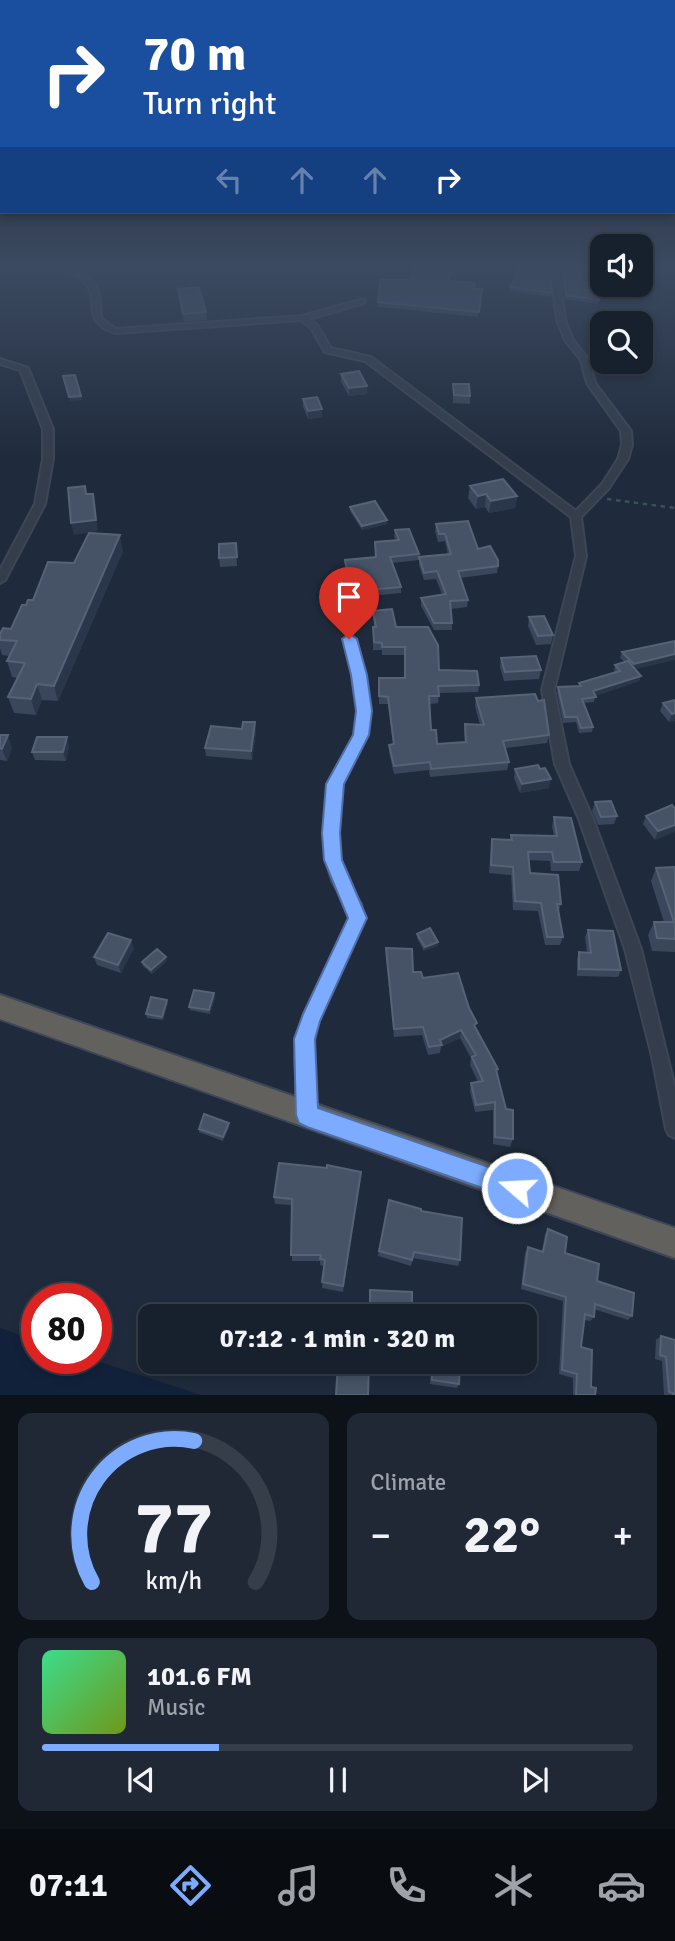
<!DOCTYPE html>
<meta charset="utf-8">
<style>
:root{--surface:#17202d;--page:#202835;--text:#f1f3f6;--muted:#9ea3aa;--line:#363e49;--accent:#7cabff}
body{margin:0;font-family:Signika,sans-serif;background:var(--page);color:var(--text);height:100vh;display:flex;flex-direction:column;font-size:26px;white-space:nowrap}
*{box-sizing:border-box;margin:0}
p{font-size:23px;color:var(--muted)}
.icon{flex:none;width:38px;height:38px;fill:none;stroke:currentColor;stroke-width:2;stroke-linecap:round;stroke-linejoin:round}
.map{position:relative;height:1395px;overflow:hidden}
.panel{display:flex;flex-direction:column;gap:18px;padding:18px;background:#0d1219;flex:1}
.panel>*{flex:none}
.top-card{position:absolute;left:0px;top:0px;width:676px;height:214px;box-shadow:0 4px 10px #0003,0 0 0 2px var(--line);background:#1a4fa0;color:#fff;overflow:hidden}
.fabs{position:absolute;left:590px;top:234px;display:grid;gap:14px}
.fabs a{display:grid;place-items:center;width:63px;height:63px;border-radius:14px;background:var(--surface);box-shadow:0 4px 10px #0003,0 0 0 2px var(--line);font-size:35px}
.speed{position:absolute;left:21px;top:1283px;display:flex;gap:14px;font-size:35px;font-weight:700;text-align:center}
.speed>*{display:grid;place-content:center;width:91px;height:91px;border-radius:50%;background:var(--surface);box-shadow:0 4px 10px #0003,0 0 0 2px var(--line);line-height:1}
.speed .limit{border:10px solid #d22;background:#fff;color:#111}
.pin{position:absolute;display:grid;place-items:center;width:60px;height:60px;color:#fff;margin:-72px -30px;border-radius:50% 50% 50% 0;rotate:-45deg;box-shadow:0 0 7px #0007}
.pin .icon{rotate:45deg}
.me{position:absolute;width:77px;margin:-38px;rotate:289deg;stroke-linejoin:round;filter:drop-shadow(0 0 5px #0008)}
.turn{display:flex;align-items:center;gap:24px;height:147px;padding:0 28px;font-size:32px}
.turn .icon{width:91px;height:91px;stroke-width:2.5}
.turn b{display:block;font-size:49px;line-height:60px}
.lanes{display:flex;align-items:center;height:66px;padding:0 28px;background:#0003;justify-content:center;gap:35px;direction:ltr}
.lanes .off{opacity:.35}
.big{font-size:52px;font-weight:700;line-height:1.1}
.panel .tile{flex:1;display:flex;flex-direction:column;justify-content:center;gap:10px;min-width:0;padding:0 24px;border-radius:14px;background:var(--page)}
.panel .dial{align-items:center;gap:0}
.dial svg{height:182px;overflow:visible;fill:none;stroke:var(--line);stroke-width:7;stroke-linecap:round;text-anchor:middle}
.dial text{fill:var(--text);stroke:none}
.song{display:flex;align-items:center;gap:21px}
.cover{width:84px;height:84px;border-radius:10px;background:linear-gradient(135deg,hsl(150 70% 55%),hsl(80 70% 35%))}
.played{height:7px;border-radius:4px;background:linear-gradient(90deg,var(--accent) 30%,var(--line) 30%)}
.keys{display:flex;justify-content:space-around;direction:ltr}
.heat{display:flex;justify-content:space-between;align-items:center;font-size:38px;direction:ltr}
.panel .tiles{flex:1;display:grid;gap:18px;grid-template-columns:1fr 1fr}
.tile:last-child{grid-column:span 2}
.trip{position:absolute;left:138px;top:1304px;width:399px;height:70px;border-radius:14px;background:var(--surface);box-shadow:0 4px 10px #0003,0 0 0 2px var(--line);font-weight:700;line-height:70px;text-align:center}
.tab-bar{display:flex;height:112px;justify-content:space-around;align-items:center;background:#090d12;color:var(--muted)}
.tab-bar .icon{width:49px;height:49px}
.tab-bar .active{color:var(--accent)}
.tab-bar b{font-size:32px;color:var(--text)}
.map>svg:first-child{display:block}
</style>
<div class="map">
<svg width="675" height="1395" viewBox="0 0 675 1395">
<rect width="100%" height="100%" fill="#1f2b3c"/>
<path fill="#12213a" d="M0 1328 37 1341V1358H88L201 1395H0Z"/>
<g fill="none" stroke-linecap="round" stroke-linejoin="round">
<defs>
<path id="minor" d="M33 265C55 265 90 267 98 291 101 301 99 310 102 319L116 329 302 316 364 299V303L309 319 317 325 331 348 371 357 576 511 602 484 618 459 622 445 621 431 587 383 581 360 565 340 557 320 550 265H558L565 320 573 340 589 360 595 383 631 431 632 445 628 459 609 488 581 517 586 556 554 690 569 764 593 819 641 949 675 1088V1138L669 1135 666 1129 652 1056 625 949 579 819 555 764 542 690 576 556 571 517 365 361 325 352 311 328 301 320 115 333C77 320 104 298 82 280 68 269 48 272 33 265Z
M0 359 28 368 53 429V459L45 504 5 580 0 583V570L35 504 43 459V429L20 370 0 364Z
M350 635 356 639 365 675 370 711 367 735 342 784 338 833 340 860 346 879 361 904 364 918 318 1021 311 1057 316 1115 313 1121 307 1124 301 1121 298 1115 295 1057 302 1021 350 918 349 910 332 881 326 860 324 833 328 784 355 735 358 711 353 675 344 639Z"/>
<path id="trunk" d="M0 995 675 1228V1258L0 1019Z"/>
</defs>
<use href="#minor" stroke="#3d4655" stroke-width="4"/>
<use href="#trunk" stroke="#3e4757" stroke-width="4"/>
<path stroke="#3a5255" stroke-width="2.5" stroke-dasharray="4.5 4.5" stroke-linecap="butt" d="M607 499 675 508"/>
<use href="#minor" fill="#333d4c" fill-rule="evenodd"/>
<use href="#trunk" fill="#62615e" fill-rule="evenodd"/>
</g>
<path fill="#3a465b" d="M258 265H294V268L263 273Z
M561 265H582H578L583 283 599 300 598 304 565 299Z
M380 280 450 281 475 289H482L478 317 378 307Z
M510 287 552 293 551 297 510 291Z
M178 289 206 312 207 320 184 322Z
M341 374 367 386V394L349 396 341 382Z
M453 384 470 396V404L453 403Z
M303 399 322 417 308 419 303 407Z
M470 486 517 496 515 508 489 513 485 507 476 509 468 498Z
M350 507 387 520V524L362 530 350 511Z
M436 524 478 549 498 566 497 573 460 578 468 600 467 607 451 609 452 623V630H434L421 606V598L442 594 436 579 424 580 419 565V557L448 555 445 541 438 542 435 531Z
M395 530 419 554V560L392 563 401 587V593L360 597 361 613 338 615 335 591 349 590 345 566V560L376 557 375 542 396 540 394 537Z
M236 543 237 566 220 567 219 558Z
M123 551 58 701 42 700 36 715 14 713 8 697 18 678 12 677 7 661 9 656 2 655 0 648V634L11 629 26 605 74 563Z
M373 611 396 627 439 670 479 685 478 692 439 693 438 703 429 704 431 730 437 744 465 742 464 732 465 724 480 725 475 706 476 698 549 735 547 743 505 748 509 762 507 770 430 777 429 770 394 774 389 752V745L393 744 388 704H379V678H405V655H382V650H373V627H374Z
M529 617 553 635 551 644 536 645 528 626Z
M675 641 635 669 641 676 639 681 595 696 594 702 584 703 593 727 592 732 579 733 576 722 563 723 557 692 558 687 579 686V683L615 672 614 671 615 665 625 662 620 658 622 652Z
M501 658 541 670 539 679 504 681 500 667Z
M675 700V721L669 722 660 711 663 703Z
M256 731 252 760 206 756 205 748Z
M0 735 12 748 7 761 0 760Z
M69 746 66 761 35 760 32 752Z
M515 769H540L549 788 520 793 514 778Z
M595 802 617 816 614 824 598 825 592 811Z
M675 809 655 840 643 824 646 816Z
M554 817 582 862 579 871H551L550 861 529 860 530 873 561 904 558 913 563 937 560 945H545L538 911 513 910 511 875 489 873 491 847 492 839 510 840 511 835 554 836 552 826Z
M675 867V952L652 951 648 935 654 922H664L651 881 656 868Z
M588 930 621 970 618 977 577 976V959L579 952 587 953 585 937Z
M417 934 438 942 437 946 424 951 417 938Z
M134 948 121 973 97 965 94 957Z
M386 948 413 972 469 1008 476 1029 498 1069 497 1074 513 1139 510 1147 493 1144V1110L475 1112 470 1091 471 1083 478 1082 470 1065 471 1058 460 1038 441 1047 440 1053 428 1055 422 1035 394 1037 386 957Z
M167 961 152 974 143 966 142 962Z
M214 993 215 997 210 1014 190 1010 189 1007Z
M168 1003 163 1020 147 1018 146 1014Z
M229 1123V1127L223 1141 199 1132V1129Z
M361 1172 343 1292 322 1288 324 1266 320 1265V1261H292V1205L275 1204 274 1197Z
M421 1211 460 1260 458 1266 413 1258 411 1266 378 1256 379 1251Z
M548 1229 565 1253 597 1281 632 1316 628 1320 594 1309V1317L590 1321 585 1320 581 1347 591 1387 595 1395H573V1378L559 1374 563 1301 521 1289 525 1253 528 1247 542 1251 545 1234Z
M661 1336 675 1395H664L662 1361 655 1359 656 1340Z
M317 1362H413V1366L412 1372 338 1367H317Z
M431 1362H460L459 1384 457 1388 430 1384Z"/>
<path fill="#2a364a" d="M263 265H294V268L263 273Z
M367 386V394L349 396V388Z
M81 396 82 400 70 401 69 397Z
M322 409V417L308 419V411Z
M93 494 98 531 74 535 71 523Z
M486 494 485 507 476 509 478 496Z
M517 496 515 508 489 513 491 501Z
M387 520V524L362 530V526Z
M120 535 123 551 58 701 54 686Z
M675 654V660L632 670 634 664Z
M641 676 639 681 592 697 593 691Z
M37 684 42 700 36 715 31 699Z
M675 713V721L669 722 672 714Z
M255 722 256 731 252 760 251 751Z
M8 735 12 748 7 761 2 749Z
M67 737 69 746 66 761 63 752Z
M551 779 549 788 520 793 522 784Z
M675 825V832L655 840 658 831Z
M131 940 134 948 121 973 118 965Z
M438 942 437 946 424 951 425 947Z
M166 957 167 961 152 974 151 970Z
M214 993 215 997 210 1014 209 1010Z
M167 1000 168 1003 163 1020 162 1017Z
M461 1030 460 1038 441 1047 440 1040Z
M229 1123V1127L223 1141V1137Z
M361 1172V1179L343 1292V1286Z"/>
<path fill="#465367" stroke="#566276" stroke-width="2" d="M414 265H452L449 281 474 283 475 289H482L479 312 378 302 380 280H411Z
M522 265H549L552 293 510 287Z
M562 265H578L583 283H588V287H596L599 300 566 295Z
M199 287 206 312 183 314 178 289Z
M359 371 367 386 349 388 341 374Z
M75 375 81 396 69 397 63 376Z
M453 384H469L470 396 454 395Z
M317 397 322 409 308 411 303 399Z
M503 479 517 496 491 501 486 494 478 496 470 486Z
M85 486 86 494H93L96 520 71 523 68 488Z
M375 501 387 520 362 526 350 507Z
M468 521 478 549 490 546 498 560V566L458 571 468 600 450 601 452 623H434L421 598 446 594 437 571 424 573 419 557 451 554 445 534H439L436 524Z
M409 529 419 554 390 557 401 587 359 591V589L350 590 345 560 376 557 375 542 399 540 395 530Z
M89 533 120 535 54 686 37 684 31 699 8 697 25 663 7 661 17 641 0 640V634L3 628 11 629 22 605H26L28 600H33L48 562 74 563Z
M236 543 237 557 219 558V544Z
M359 589 362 605 338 606 335 591Z
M392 609 396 627H428L438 645 439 670 477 671 479 685 438 686 439 696H429L431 730H436L437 744 466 742 465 724 484 725 476 698 535 694 538 701 544 700 549 735 503 741 509 762 431 769 430 762 394 766 389 745 394 744 388 697 379 696V678H405V647H382V643L374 642 373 627H376L373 611Z
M544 616 553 635 538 636 529 617Z
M675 641V654L634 664 622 652Z
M536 656 541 670 505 672 501 658Z
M628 661 641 676 593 691 596 697 582 699 593 727 581 728 577 717H565L558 687 581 686 579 683 620 671 615 665Z
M675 700V713L672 714 663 703Z
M243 722H255L251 751 205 748 211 726 242 729Z
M0 735H8L2 749 0 748Z
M37 737H67L63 752H32Z
M538 765 540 769 545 768 551 779 522 784 515 769Z
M611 801 617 816 601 817 595 802Z
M672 805 675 809V825L658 831 646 816Z
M554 817 571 818 582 862H554L552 852H528L530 873 558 875 561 904H557L563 937H547L541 903 515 901 513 867 491 865 492 839 512 840 511 835 557 836Z
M675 867V939L657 938 654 922H674L656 868Z
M430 928 438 942 425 947 417 934Z
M588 930 613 931 621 970 579 969V952L591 953Z
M108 933 131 940 118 965 94 957Z
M386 948 412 949 413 972H421L423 978 458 973 469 1008 477 1023 474 1025 498 1069 496 1070 506 1109 513 1110V1139L495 1137V1102L476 1105 471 1083 483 1081 472 1057 476 1055 461 1030 440 1040 442 1045 429 1047 423 1027 394 1029Z
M157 949 166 957 151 970 142 962Z
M194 990 214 993 209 1010 189 1007Z
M151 997 167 1000 162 1017 146 1014Z
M204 1114 229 1123 223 1137 199 1129Z
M279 1163 327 1168V1165L361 1172 343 1286 322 1282 325 1260 320 1259 321 1255H291L292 1199 274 1197Z
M389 1200 421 1209V1211L462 1218 460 1260 414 1252 412 1260 379 1251Z
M548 1229 567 1237 565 1253 599 1264 597 1281 634 1293 632 1316 595 1304 594 1317 585 1314 581 1347 592 1350 591 1387 596 1388 595 1395H576L577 1374 562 1370 566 1297 523 1284 528 1247 543 1252Z
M370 1290 412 1292V1316H370Z
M661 1336 675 1340V1395H673V1393L669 1392 666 1357 660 1355Z
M317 1362H413V1366L369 1364 368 1395H336L338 1362Z
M432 1362H460L459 1384 432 1380Z"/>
<linearGradient id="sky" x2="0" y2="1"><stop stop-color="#111821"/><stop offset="0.58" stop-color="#3c4a61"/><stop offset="1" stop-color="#3c4a61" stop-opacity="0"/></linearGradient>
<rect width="675" height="460" fill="url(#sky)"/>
<path fill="#7cabff" stroke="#516fa6" stroke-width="2" d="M349 634 357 639 367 675 372 711 369 735 344 784 340 833 342 860 367 918 320 1021 315 1039 318 1108 526 1180 529 1188 526 1197 517 1200 307 1127 299 1123 296 1115 294 1039 303 1014 348 918 324 860 322 833 326 784 353 735 356 711 351 675 342 639Z"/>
</svg>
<div class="fabs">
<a><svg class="icon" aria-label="sound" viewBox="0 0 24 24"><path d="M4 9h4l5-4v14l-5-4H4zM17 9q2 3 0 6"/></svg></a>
<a><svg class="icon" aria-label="search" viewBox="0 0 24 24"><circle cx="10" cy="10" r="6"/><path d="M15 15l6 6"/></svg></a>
</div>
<div class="speed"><div class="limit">80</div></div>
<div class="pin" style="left:349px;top:639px;background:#d93025"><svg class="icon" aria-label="arrive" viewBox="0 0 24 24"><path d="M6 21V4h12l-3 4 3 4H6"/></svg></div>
<svg class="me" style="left:517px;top:1188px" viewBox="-20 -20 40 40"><circle r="17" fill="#7cabff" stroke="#fff" stroke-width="3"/><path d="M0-11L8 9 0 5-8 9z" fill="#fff"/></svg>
<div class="trip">07:12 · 1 min · 320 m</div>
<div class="top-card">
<div class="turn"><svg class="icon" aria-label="right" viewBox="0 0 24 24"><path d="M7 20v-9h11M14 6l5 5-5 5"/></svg><div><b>70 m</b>Turn right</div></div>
<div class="lanes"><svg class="icon off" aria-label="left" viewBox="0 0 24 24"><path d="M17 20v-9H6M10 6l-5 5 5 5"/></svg><svg class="icon off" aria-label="ahead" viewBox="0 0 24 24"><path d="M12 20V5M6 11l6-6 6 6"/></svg><svg class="icon off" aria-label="ahead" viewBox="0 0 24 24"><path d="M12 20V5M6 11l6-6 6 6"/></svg><svg class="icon" aria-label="right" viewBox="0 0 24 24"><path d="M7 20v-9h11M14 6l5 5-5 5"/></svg></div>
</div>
</div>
<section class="panel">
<div class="tiles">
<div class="tile dial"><svg viewBox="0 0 100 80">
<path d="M14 69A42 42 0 1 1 86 69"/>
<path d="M14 69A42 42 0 0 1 59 7" stroke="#7cabff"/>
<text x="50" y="56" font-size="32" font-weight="700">77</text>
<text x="50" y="72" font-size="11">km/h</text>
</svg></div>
<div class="tile"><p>Climate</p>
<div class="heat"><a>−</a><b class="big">22°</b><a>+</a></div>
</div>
<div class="tile">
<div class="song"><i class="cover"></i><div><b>101.6 FM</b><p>Music</p></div></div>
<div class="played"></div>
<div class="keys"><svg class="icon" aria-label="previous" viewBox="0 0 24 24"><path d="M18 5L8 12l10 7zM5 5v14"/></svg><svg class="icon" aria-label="pause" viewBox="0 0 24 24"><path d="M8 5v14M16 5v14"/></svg><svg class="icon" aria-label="next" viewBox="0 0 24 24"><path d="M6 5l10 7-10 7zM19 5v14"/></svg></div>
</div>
</div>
</section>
<nav class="tab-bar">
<b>07:11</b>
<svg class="icon active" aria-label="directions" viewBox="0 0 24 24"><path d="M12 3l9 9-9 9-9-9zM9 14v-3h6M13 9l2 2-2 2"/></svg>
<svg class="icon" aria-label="music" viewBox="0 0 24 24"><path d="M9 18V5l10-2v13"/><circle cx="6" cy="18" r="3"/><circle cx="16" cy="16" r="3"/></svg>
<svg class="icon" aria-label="phone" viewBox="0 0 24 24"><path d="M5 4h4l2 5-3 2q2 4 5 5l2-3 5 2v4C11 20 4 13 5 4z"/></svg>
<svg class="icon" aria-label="climate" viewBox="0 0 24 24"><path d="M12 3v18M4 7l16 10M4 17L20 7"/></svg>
<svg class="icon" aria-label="car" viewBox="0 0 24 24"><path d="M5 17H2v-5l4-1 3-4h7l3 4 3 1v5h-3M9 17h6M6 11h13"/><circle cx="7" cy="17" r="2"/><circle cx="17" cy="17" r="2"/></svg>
</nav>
